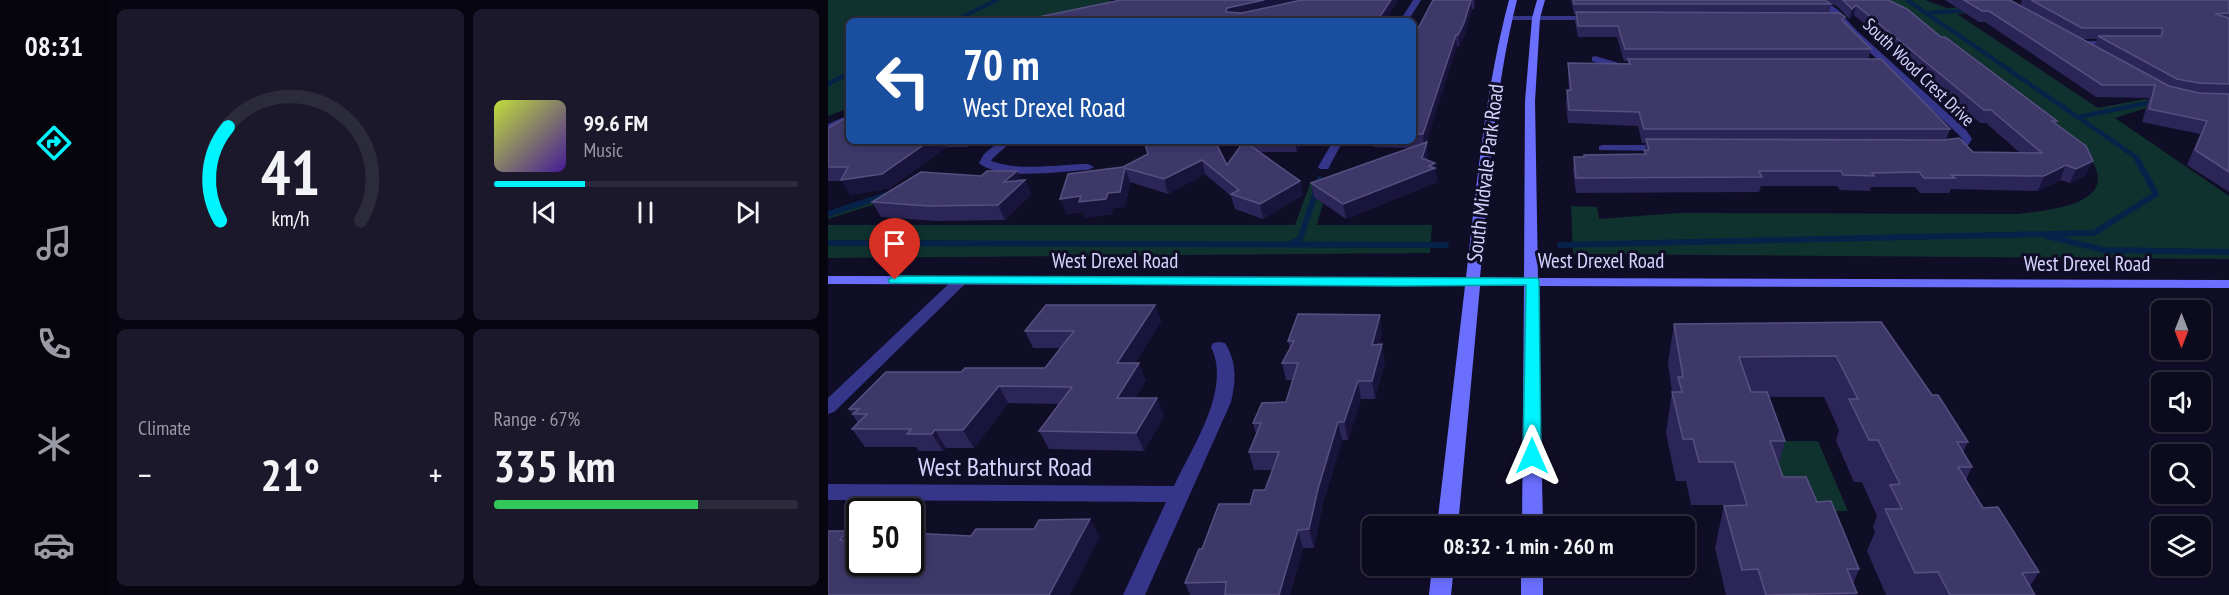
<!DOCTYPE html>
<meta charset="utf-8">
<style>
:root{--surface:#0c0a1d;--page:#1a182a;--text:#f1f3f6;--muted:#9a9aa4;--line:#2c2b3b;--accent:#00f4ff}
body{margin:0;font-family:"PT Sans Narrow",sans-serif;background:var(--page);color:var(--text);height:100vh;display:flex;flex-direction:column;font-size:22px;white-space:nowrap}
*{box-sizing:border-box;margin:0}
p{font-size:20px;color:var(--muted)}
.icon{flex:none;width:33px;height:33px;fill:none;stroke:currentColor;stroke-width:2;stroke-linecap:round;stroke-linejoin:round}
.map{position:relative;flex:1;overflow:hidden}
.side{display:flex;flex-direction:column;gap:9px;padding:9px;background:#070610;width:720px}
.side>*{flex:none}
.top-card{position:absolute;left:18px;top:18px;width:570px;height:126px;border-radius:9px;box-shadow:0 3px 9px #0003,0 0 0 2px var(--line);background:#1a4fa0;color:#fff;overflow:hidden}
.needle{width:39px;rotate:180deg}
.fabs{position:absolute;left:1323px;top:300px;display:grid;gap:12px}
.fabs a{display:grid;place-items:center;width:60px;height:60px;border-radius:9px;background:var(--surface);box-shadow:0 3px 9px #0003,0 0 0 2px var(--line);font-size:30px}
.speed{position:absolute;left:18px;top:498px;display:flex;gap:12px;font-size:30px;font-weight:700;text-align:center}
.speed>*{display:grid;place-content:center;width:78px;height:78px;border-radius:50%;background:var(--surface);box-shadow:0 3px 9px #0003,0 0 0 2px var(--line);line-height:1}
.speed .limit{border:3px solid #111;border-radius:9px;background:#fff;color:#111}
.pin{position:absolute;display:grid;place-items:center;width:51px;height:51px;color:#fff;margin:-62px -26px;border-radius:50% 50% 50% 0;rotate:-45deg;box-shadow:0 0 6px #0007}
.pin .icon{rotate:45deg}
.me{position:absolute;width:66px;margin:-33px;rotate:0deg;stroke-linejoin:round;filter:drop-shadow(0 0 4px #0008)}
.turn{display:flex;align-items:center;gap:21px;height:126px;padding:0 18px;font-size:27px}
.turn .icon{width:78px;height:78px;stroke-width:2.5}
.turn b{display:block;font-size:42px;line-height:51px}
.big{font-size:45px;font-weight:600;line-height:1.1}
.side .card{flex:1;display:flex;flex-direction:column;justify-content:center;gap:9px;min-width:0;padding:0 21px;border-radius:9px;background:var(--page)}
.side .dial{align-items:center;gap:0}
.dial svg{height:156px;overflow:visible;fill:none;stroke:var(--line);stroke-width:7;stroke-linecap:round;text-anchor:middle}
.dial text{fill:var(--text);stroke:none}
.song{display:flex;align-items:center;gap:18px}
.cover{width:72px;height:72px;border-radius:9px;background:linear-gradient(135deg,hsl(70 70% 55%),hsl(260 70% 35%))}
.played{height:6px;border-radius:3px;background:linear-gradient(90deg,var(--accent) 30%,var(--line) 30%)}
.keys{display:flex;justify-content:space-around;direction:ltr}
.heat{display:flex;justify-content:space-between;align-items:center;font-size:33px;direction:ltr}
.charge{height:9px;border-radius:4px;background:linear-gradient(90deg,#34c759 67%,var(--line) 0)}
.side .tiles{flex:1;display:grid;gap:9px;grid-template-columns:repeat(2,1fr)}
.trip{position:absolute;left:534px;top:516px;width:333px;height:60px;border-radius:9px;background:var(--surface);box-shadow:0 3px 9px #0003,0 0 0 2px var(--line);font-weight:600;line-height:60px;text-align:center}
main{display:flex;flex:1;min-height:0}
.tabs{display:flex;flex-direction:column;width:108px;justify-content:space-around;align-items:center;background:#05040c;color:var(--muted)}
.tabs .icon{width:42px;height:42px}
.tabs .active{color:var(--accent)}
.tabs b{font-size:27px;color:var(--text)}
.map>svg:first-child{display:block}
</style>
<main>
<nav class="tabs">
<b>08:31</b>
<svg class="icon active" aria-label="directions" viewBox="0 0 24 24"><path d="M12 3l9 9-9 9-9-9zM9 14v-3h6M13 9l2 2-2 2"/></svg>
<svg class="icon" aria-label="music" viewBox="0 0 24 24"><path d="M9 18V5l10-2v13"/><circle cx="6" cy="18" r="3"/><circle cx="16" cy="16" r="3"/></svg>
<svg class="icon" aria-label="phone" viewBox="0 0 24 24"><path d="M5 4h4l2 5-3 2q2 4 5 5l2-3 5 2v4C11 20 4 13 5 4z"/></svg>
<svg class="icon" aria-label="climate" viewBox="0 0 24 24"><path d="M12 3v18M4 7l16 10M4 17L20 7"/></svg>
<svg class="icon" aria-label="car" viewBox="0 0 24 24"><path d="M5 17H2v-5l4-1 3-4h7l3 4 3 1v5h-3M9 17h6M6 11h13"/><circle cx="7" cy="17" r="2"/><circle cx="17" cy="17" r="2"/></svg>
</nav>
<section class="side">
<div class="tiles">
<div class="card dial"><svg viewBox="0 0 100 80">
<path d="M14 69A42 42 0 1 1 86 69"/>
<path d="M14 69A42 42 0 0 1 18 21" stroke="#00f4ff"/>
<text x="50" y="56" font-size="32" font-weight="700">41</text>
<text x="50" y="72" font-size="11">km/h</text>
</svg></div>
<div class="card">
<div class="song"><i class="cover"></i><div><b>99.6 FM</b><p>Music</p></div></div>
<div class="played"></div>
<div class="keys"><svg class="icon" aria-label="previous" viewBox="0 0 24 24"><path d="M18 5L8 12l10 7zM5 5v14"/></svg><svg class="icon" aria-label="pause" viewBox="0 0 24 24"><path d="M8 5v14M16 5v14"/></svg><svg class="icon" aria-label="next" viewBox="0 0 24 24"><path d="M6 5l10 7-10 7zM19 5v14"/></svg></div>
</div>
<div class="card"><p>Climate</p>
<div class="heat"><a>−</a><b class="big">21°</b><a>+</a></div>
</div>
<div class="card"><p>Range · 67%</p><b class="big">335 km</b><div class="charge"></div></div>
</div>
</section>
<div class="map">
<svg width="1401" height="595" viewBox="0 0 1401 595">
<rect width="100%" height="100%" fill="#100d27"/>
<path fill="#10322f" d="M0 0H281L287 3 197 21H21V108L0 116Z
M1058 0H1097L1119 8 1166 6 1176 11 1129 14 1270 108 1317 99 1330 104 1287 118 1401 196V259L745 254 743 206 769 207 771 219 850 213 1190 214C1223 210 1298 204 1259 154Z
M121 174 127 179 0 219V212Z
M483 181 501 182 489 225H604L602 253 0 258V225H467Z
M941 441H990L1020 511H966Z"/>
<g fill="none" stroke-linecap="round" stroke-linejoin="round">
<path stroke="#062248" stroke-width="4" d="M1079 0 1183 71
M1100 13 1142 10
M126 21 169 0"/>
<path stroke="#062248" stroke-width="4.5" d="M1181 70 1308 157 1310 161
M0 84 21 73
M1251 117 1324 102"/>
<path stroke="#062248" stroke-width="6" d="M0 214 58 195
M1219 236 1276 250 1401 252
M0 243 618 245
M464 243 472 239 492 179
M732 245 1266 233 1328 194 1309 159"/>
<path fill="#35368a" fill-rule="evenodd" d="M585 0H593L580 21H572Z
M985 0H994L1009 9 1028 30 1138 130 1144 139 1139 147H1131L1130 145 1134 139 1130 134 1022 34 1003 13Z
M680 16H766L770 18 766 20H677L676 18Z
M1249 41H1288L1292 43 1288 45H1246V41Z
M767 56 791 63 803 64 804 66C793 73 776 65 764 61V57Z
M21 115V122L0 131V124Z
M172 141H184L165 158 163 161C193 172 230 164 260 164L266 167 260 170C234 171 171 181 151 163L156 154Z
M505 141H515L500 169H492L490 167Z
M775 145H836L842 148 836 151 771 150V146Z
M133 276 140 280 138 283 6 412 0 414V398L128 277Z
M391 342 397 343C409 363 408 380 403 402L317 595H295L338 502 0 500V484L346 486C364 447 404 389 383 347L385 343Z"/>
<path fill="#6b6fff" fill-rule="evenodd" d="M681 0H689C666 91 661 185 652 277L696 278 697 101 704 18 709 0H717L712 18 707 101 710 278 1401 280V288L710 286 715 526H694L696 286H652L630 526H609L637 286 0 284V276L638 277C649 184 657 91 681 0Z
M604 566H626L623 595H601Z
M693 566H715V595H693Z"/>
</g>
<path fill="#2c2557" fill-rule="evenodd" d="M605 0H648L646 9H644L637 34 631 46H629L598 142 600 156 599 159 607 163 609 182 518 219 486 197 483 183 582 148 546 147 545 141H585V38Z
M743 0H997L1003 4 1001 13 1017 17 1015 22 1043 49 1040 59 1122 129 1118 140 1145 152 1192 153 1158 123H1152L1026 15 1021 19 1010 7 998 0H1060L1229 121 1228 124 1258 175 1242 183 1232 180 1210 191 1123 189 1121 193H1092L1087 187H1043L1042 191 1012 190 1009 186H933L931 192 748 193 745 171 746 157 816 154 818 143H814L810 126 740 123 738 103 739 90H741L740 75V63L800 64V61H796L789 37H750L747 22 748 14H746Z
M1117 0H1182L1192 6 1194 0H1401V192L1359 165 1372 134 1314 122 1321 98 1268 97 1157 22H1151ZM1253 39H1269L1266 46Z
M0 128 21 141H149L140 147H119L62 188 22 195 14 181H0Z
M211 141H387L399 165 420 144 419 141H475L469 152H431L472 181 475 195 435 219 407 209 403 196 377 174 340 194 302 182 297 207 285 208 284 214 257 218 255 212 238 214 295 167 320 154 316 142H291L288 145 235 146 234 144 211 143Z
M189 171 193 180H197L203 194 177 220 108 221 53 217 44 202 153 176Z
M327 305 333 322 307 363 318 380 307 398H329L336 416 316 451 221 449 211 431 231 404 180 403 146 448H118L115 451H91L88 447H37L24 429 30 423 21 409 133 372 217 368 232 348H205L197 331Z
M1053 322 1104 395 1140 442 1135 452 1144 467 1138 480 1155 508 1211 572 1202 586 1207 595H1058L1039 551 1047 532 1045 527 1049 516 1034 482H1026L1008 441 1011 430 996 397H941L957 441 950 465 955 477 989 502 1031 569 1025 584 1029 593 1028 595H898L887 548 896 505H863L858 481H848L838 433 844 392 840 363 846 324Z
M554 332 551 345 557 362 547 399H533L520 440H514L494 507 486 548H475L462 595H362L357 583 374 549 437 490 444 470H426L421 452 428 434 425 423 458 402 465 380H458L454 363 462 349 460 341Z"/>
<path fill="#19143c" d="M436 0H480L401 19 398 12 399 8Z
M563 0H570L557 21H549Z
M643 0 644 9 637 34 631 46 630 35Z
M646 0H648L646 9Z
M1028 5 1026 15 1021 19 1024 9Z
M628 35 629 46 596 148 595 134Z
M101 141H116L119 147 62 188 22 195 13 180Z
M138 141H149L140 147Z
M286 141H291V142L288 145Z
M466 141H475L469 152Z
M599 142 600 156 596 172 594 158Z
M374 160 377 174 340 194 336 179Z
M1265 161 1258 175 1242 183 1248 169Z
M607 163 609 182 518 219 515 204Z
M1238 165 1232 180 1210 191 1216 176Z
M297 168 302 182 297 207 285 208 284 214 257 218 255 212 238 214 232 199 280 193Z
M189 171 194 182 197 180 203 194 177 220 170 205 176 182Z
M472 181 475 195 435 219 432 204Z
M327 305 333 322 296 380 289 363Z
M552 315 554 332 547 362 544 345Z
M554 344 557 362 547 399 544 381Z
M311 363 318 380 296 415 289 398Z
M530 381 533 399 520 440 516 422Z
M171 386 180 403 146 448 135 430Z
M329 398 336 416 316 451 308 433Z
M510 422 514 440 494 507 486 548 481 529 490 489Z
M107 430 118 448 115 451 104 434Z
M262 519 272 537 242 595H221Z
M470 530 475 548 462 595H451Z
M20 531 32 545 12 540Z"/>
<path fill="#3e3869" stroke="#565080" stroke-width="1.5" d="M293 0H436L399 8 398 12 414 13 474 0H563L549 21H205L219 18 215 16Z
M605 0H643L636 23 630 35H628L595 134H585V38Z
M745 0H997L1003 4H746Z
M1015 0H1060L1079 9 1113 37H1117L1229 121H1224L1258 146 1265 161 1248 169 1238 165 1216 176 1123 175 1127 178H1096L1091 172 1044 173 1046 176 1015 175 1013 171H931L934 177 748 178 746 157H756V155L818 154 816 150H821L818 139 1116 140 1131 138 1145 152 1214 153 1163 110H1156L1028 5 1024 9Z
M1136 0H1182L1341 86 1371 93 1401 94V172L1367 150 1379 121 1321 109 1327 85H1274L1161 11H1154Z
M1203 0H1401V13L1387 14 1401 18V84L1371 83 1349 79 1270 36H1333L1335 30 1333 28H1254Z
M748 12 1012 13 1017 17 1014 20 1043 49H797L790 26H750Z
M800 59H1053L1122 129H816L811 112 741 110 739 90H743L740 63 802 64Z
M21 116V141H101L54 174 13 180 20 167H0V128Z
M316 141H387L399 165 416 141 472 181 432 204 403 194 411 190 374 160 336 179 297 168 292 192 280 193 278 199 251 202 253 196 232 199 240 174 295 167 320 154Z
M599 142 594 158 607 163 601 166 607 168 515 204 483 183Z
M159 171H189L176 182 197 180 170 205 100 206 44 202 93 172 153 176Z
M218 305H327L289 363H311L289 398H329L308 433 211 431 244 387 171 386 135 430H107L104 434H79L83 429H24L39 414H25L31 409H21L58 372H133L137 368H217L246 331H197Z
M470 314 552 315 544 345 554 344 544 381H530L516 422H510L490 489 481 529 470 530 451 595H397L398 582 357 583 371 549H374L391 504H422L426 490H437L451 452H421L433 423H425L434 403 458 402 470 363H454L466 341H460Z
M1053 322 1104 395H1110L1140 442H1129L1144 467H1130L1155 508 1170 507 1211 572 1194 573 1207 595H1122L1110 572 1087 573 1057 509H1074L1062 485 1072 484 1050 440H1041L1021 399H1030L1008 356 911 357 923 392H939L957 441H942L955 477H978L989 502 1003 501 1031 569H1019L1029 593 938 595 930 569 914 570 896 506 919 505 906 462H871L865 439H855L844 392H854L850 377H855L846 324Z
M262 519 221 595H0V531H20L12 540 32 541V562H82V533L143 536 148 529H206L211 520Z"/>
<path fill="#00f4ff" stroke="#009fa6" stroke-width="1.5" d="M67 276 709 278 711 280 713 456 710 461 704 463 698 461 695 456 698 285 572 286 62 283 60 280Z"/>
<g text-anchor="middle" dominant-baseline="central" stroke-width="6" stroke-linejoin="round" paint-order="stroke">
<g font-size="18" fill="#d6d4ff" stroke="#100d27">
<text transform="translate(1091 72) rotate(44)">South Wood Crest Drive</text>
</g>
<g font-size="21" fill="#d6d4ff" stroke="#100d27">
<text transform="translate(657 173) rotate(-83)">South Midvale Park Road</text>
<text x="287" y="260">West Drexel Road</text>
<text x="773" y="260">West Drexel Road</text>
<text x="1259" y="263">West Drexel Road</text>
</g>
<g font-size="26" fill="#d6d4ff" stroke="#100d27">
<text x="177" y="466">West Bathurst Road</text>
</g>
</g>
</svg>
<div class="fabs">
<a><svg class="needle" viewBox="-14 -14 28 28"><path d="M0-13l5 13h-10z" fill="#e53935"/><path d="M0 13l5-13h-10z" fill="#9a9aa4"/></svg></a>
<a><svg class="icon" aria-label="sound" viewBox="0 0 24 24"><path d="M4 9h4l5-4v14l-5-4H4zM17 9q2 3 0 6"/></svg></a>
<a><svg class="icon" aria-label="search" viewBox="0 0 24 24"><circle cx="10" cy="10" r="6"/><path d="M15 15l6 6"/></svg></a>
<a><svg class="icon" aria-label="layers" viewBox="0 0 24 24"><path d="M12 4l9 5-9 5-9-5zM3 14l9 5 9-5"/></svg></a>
</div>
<div class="speed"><div class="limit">50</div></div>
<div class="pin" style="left:67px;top:280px;background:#d93025"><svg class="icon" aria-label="arrive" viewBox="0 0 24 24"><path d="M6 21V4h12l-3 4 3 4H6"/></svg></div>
<svg class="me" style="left:704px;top:456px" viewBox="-20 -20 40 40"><path d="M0-17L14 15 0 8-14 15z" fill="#00f4ff" stroke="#fff" stroke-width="4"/></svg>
<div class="trip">08:32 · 1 min · 260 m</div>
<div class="top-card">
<div class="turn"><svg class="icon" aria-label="left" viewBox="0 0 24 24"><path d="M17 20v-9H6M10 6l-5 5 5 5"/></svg><div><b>70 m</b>West Drexel Road</div></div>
</div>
</div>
</main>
